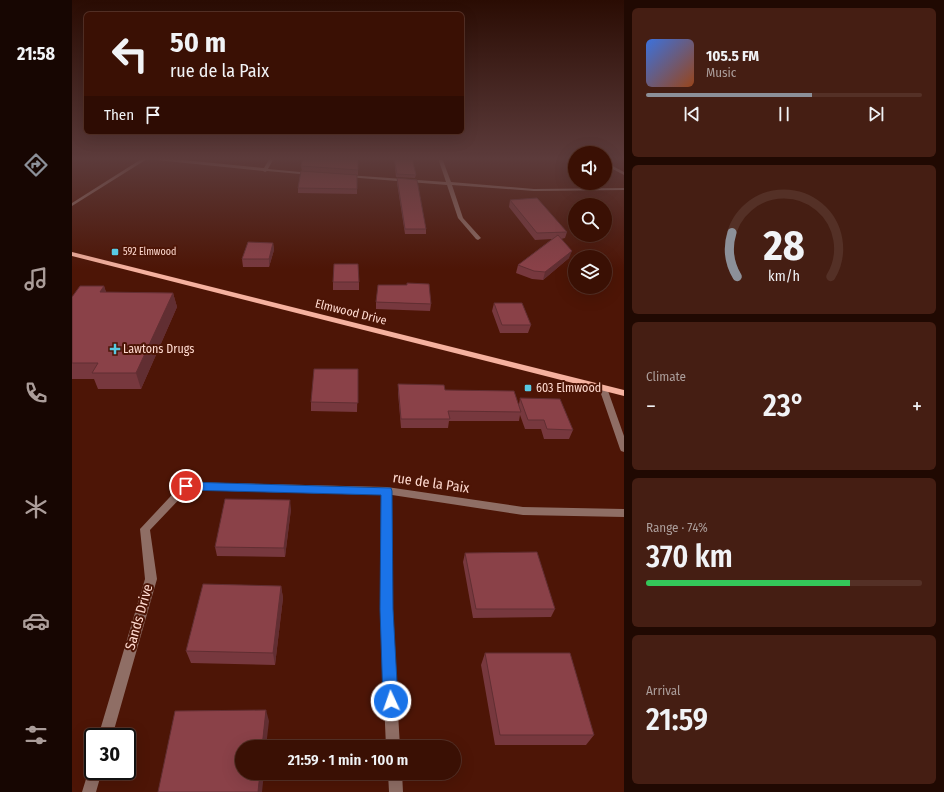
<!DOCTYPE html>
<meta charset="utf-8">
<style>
:root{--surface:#3a1004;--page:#451e13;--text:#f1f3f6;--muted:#ab9d9a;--line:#543026;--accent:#8c9099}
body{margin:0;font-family:"Fira Sans Condensed",sans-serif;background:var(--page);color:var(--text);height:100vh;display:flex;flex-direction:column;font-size:15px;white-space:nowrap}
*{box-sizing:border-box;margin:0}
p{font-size:13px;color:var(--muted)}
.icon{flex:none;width:22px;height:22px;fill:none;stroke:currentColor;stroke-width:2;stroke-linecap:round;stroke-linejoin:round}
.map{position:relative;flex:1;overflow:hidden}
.drawer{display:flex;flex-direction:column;gap:8px;padding:8px;background:#200902;width:320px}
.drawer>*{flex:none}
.guide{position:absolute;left:12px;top:12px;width:380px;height:122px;border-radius:6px;box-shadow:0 4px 16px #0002,0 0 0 1px var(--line);background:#3a1004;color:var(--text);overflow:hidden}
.fabs{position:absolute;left:496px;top:146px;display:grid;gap:8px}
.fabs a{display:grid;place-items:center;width:44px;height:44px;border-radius:50%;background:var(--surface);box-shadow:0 4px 16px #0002,0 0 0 1px var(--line);font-size:20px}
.speed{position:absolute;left:12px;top:728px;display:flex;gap:8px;font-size:20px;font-weight:700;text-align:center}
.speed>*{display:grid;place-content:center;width:52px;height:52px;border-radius:50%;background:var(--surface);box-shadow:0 4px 16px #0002,0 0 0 1px var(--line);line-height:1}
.speed .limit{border:2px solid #111;border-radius:6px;background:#fff;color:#111}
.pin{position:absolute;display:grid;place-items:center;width:34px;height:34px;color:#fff;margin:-17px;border:2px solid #fff;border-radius:50%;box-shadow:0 1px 4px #0007}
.me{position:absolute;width:44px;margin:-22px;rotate:357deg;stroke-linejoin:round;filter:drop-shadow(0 0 3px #0008)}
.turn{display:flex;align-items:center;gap:14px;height:84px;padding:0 20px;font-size:18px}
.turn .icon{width:52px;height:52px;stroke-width:2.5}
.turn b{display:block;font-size:28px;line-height:34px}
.then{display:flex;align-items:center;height:38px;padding:0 20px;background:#0003;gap:8px;font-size:15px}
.big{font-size:30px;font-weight:600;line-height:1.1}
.drawer .card{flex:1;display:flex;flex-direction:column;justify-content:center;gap:6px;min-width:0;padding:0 14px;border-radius:6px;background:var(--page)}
.drawer .dial{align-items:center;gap:0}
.dial svg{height:104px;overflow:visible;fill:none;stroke:var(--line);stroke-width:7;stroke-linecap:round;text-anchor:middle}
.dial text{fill:var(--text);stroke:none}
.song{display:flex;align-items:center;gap:12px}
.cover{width:48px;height:48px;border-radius:6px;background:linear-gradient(135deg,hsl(220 70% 55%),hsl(20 70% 35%))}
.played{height:4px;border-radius:2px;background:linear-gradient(90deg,var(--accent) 60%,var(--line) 60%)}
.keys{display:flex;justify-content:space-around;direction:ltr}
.heat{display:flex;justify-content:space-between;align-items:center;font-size:22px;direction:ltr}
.charge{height:6px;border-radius:3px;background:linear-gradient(90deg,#34c759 74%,var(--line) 0)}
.trip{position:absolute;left:163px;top:740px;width:226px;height:40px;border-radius:20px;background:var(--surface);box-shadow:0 4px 16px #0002,0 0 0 1px var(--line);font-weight:600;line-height:40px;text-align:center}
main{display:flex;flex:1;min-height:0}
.menu{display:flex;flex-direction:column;width:72px;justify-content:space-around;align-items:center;background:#170602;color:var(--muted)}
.menu .icon{width:28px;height:28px}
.menu .on{color:var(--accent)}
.menu b{font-size:18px;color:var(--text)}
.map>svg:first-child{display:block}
</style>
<main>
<nav class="menu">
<b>21:58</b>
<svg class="icon on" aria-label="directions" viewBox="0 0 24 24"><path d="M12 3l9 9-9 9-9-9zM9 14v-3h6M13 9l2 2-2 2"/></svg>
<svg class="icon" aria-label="music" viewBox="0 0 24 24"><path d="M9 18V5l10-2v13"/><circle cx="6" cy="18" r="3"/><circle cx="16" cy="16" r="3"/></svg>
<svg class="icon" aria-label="phone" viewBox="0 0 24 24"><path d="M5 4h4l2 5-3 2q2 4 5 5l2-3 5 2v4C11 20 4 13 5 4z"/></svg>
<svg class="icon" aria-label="climate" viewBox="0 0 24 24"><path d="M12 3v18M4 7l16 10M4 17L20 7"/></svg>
<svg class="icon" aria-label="car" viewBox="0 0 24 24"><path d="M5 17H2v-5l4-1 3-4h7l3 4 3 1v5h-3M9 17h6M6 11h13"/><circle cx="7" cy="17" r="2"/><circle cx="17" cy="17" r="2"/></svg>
<svg class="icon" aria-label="filters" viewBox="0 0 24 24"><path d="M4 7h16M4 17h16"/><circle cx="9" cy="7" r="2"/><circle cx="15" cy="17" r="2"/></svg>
</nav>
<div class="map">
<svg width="552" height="792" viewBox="0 0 552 792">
<rect width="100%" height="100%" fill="#4d1506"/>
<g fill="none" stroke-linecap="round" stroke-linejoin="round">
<path fill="#8f6e65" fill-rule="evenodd" d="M71 158H91L192 168 198 158H202L196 169 239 173 241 174 239 175 195 171 193 172 191 171 75 159 0 206V203Z
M366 158H370L379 182 462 189 552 188V190L462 191 380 185 391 218 409 238 406 240 404 239 386 218 375 185 275 177 273 176 275 175 374 182Z
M531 385 535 388 552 436V452L549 451 548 449 527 388Z
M114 482 315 487 451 507 552 509V517L451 515 320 495V609L328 747H314L308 609 310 495 116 490 78 530 85 579 40 737H26L73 579 68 529 111 483Z
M21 765V771H30L24 792H10L18 766Z
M316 773H330L331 792H317Z"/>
<path fill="#8f6e65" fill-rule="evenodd" d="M533 162 552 172V175L533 165Z"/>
<path fill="#f5b19f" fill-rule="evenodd" d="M0 252 552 390V396L0 256Z"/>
</g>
<path fill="#77383e" d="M286 158V175L230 171 229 166Z
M322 158H340L344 175 343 178 324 177Z
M285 175V194L226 193V188Z
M325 178 354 229V234H333L325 183Z
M438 200 495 232 493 238 489 239 497 258 471 280 460 279 444 273 446 265 480 239 463 240 437 207Z
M201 243 202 250 197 267H171L170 259Z
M261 282H287V290H261Z
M32 286 34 292 101 293 105 307 69 389H26L22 379H0V297Z
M304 302 359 304 358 311 304 309Z
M422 303 459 325 456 333H428L420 311Z
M286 369 285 412 239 411V402Z
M326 384 373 390 447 404 448 398 501 430 497 439H472L469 429H453L448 415 447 421H377L376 428H329L326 393Z
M219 509 213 557 145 556 143 547Z
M393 553 483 609 479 617 401 618 391 562Z
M209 586 211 598 203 665 119 663 114 651Z
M413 653 522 735 514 745H423L409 665Z"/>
<path fill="#612e32" d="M201 243 202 250 197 267V259Z
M500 251 497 258 471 280 473 272Z
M32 286 37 301 28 292Z
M101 293 105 307 69 389 64 373Z
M218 500 219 509 213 557 212 548Z
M209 586 211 598 203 665 201 653Z
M194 710 197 721 194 747H190Z
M188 773H192L190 792H186Z"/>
<path fill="#8a4148" stroke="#612e32" d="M231 158H286V170L229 166Z
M322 158H340L344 175 325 174Z
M229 171 285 175V189L226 188Z
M325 178 345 180 354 229H333Z
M465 198 495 232 465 233 438 200Z
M486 235 500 251 473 272 462 271 446 265Z
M176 242 201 243 197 259H170Z
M262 264H286L287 282H261Z
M335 283 357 284 359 304 304 302 306 285H335Z
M8 286H32L28 292 101 293 64 373H20L26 363H0V297Z
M422 303H450L459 325H430Z
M242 369H286V403L239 402Z
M326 384 372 385 373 390 442 391 449 412 376 411 378 419H329Z
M448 398 488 399 501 430 475 429 472 420H456Z
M153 499 218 500 212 548 143 547Z
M465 552 483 609H404L393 553Z
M131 584 209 586 201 653 114 651Z
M413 653H498L522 735H428Z
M194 710 190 747H170V773H188L186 792H86L103 711Z"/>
<linearGradient id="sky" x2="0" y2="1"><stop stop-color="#2a0c03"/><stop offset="0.59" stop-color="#5c3b3b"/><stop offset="1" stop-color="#5c3b3b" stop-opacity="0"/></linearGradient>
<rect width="552" height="269" fill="url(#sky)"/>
<path fill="#1a73e8" stroke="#114b97" d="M114 482 319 488 320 491 321 609 326 701 324 706 319 708 314 706 311 701 308 609 309 495 114 490 110 489 109 486 110 483Z"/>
<g fill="#58c9e3" stroke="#4d1506" stroke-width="1.5">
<rect x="39" y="248" width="8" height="8" rx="2"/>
<path d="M41 343h4v4h4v4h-4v4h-4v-4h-4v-4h4z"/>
<rect x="452" y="384" width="8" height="8" rx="2"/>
</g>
<g text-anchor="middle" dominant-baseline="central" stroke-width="4" stroke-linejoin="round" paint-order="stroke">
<g font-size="10" fill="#fed9cf" stroke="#4d1506" text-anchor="start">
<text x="51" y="252">592 Elmwood</text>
</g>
<g font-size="12" fill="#fed9cf" stroke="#4d1506">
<text transform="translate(279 312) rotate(14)">Elmwood Drive</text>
</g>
<g font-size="12" fill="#fed9cf" stroke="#4d1506" text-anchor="start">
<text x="51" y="349">Lawtons Drugs</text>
<text x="464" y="388">603 Elmwood</text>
</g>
<g font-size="14" fill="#fed9cf" stroke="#4d1506">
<text transform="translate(359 483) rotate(8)">rue de la Paix</text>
<text transform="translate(67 617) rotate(-74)">Sands Drive</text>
</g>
</g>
</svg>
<div class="fabs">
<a><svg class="icon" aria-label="sound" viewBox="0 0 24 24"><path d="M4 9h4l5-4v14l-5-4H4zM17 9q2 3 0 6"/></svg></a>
<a><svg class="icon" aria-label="search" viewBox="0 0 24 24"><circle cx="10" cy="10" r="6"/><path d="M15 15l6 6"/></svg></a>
<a><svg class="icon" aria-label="layers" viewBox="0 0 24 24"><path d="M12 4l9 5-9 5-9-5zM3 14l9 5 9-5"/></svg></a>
</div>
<div class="speed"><div class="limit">30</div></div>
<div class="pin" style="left:114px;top:486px;background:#d93025"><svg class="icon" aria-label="arrive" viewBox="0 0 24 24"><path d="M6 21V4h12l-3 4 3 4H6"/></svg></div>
<svg class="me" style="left:319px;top:701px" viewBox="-20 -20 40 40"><circle r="17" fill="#1a73e8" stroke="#fff" stroke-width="3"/><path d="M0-11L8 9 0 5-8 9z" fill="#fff"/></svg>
<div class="trip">21:59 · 1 min · 100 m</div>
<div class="guide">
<div class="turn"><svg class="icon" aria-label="left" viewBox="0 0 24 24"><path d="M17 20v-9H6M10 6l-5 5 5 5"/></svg><div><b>50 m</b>rue de la Paix</div></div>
<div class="then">Then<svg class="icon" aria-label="arrive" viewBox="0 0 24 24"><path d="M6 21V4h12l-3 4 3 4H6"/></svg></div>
</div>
</div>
<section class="drawer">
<div class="card">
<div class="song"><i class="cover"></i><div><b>105.5 FM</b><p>Music</p></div></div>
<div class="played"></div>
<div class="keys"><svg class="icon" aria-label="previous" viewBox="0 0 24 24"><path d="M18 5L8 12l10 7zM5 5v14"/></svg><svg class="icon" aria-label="pause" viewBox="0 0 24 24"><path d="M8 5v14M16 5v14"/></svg><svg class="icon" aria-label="next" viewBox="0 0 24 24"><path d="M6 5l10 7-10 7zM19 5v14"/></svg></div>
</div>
<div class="card dial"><svg viewBox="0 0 100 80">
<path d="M14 69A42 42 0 1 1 86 69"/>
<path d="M14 69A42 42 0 0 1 10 35" stroke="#8c9099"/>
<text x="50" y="56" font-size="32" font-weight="700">28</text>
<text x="50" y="72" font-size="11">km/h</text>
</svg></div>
<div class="card"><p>Climate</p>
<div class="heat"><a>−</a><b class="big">23°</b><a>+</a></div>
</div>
<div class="card"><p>Range · 74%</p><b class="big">370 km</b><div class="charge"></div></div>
<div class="card"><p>Arrival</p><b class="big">21:59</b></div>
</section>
</main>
